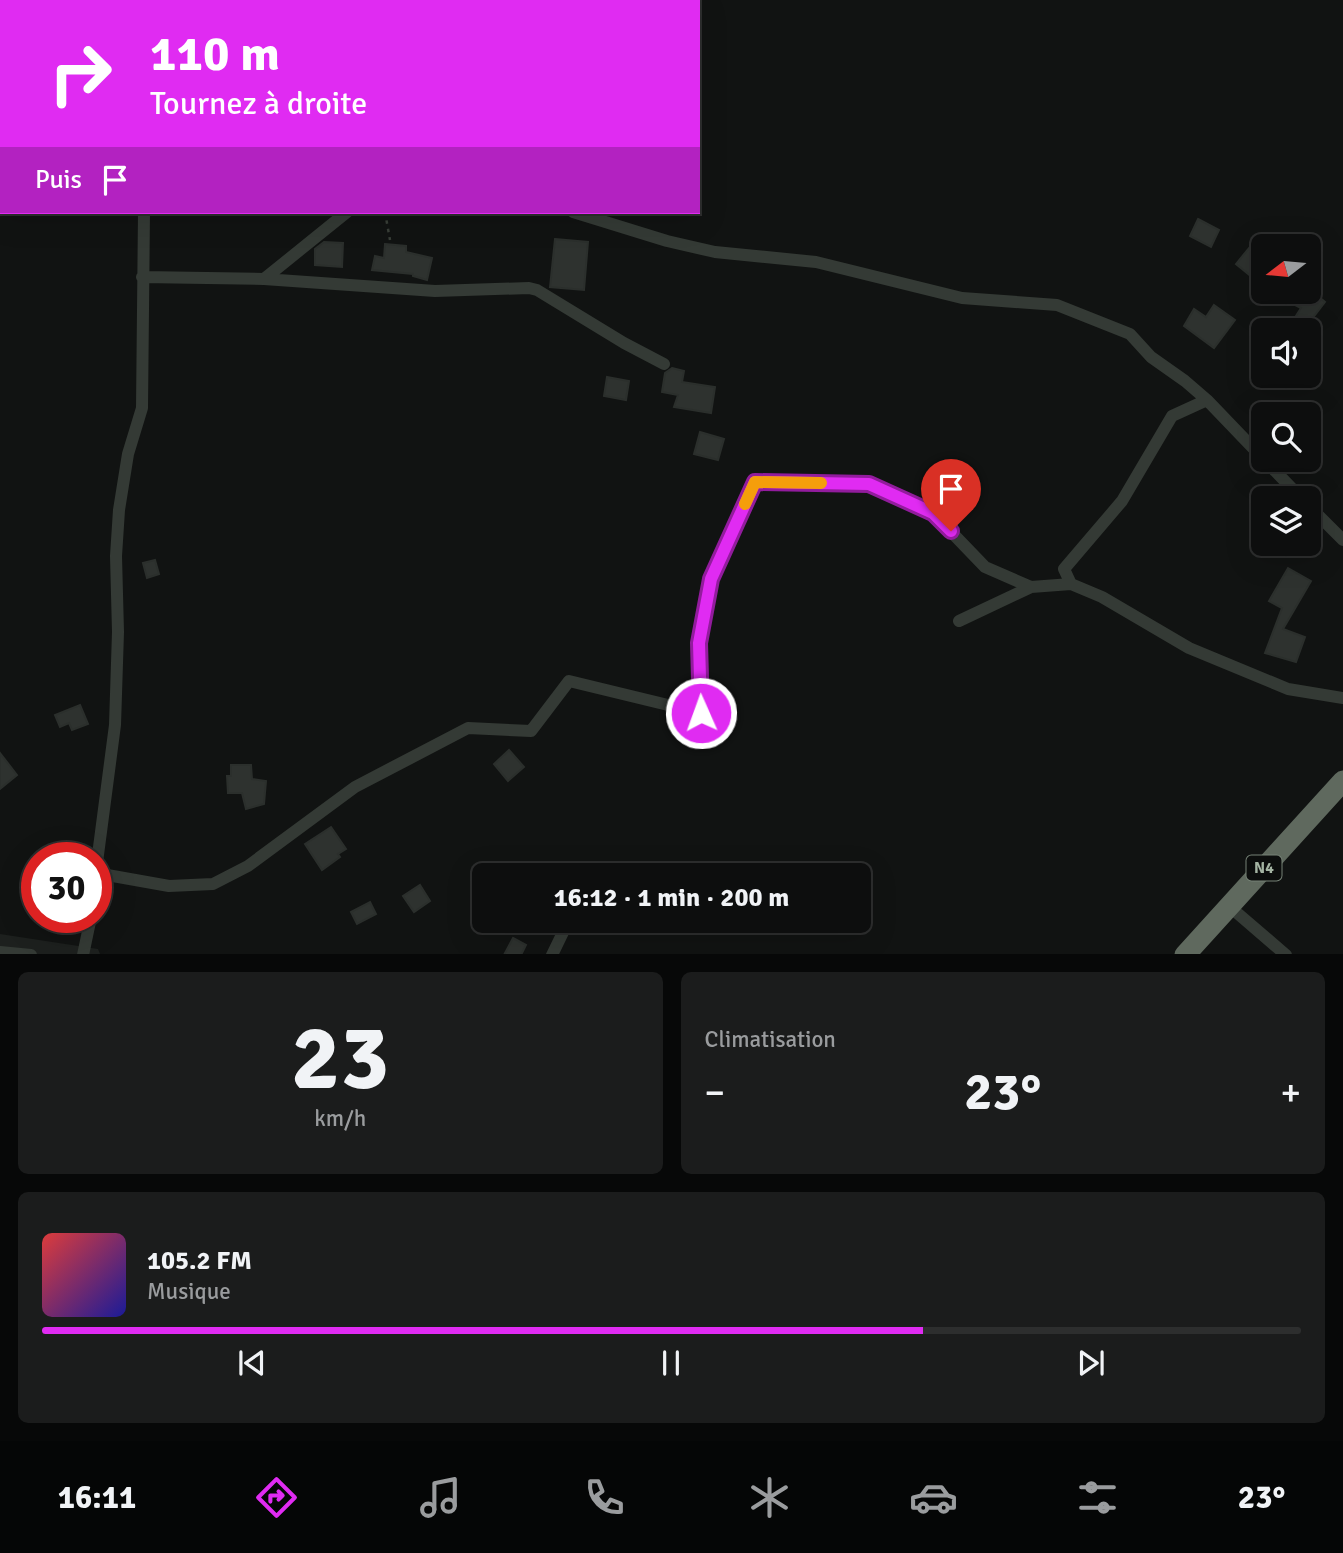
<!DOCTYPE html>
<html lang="fr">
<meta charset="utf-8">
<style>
:root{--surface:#0d0e0e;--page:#1b1c1c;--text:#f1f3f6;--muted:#9a9c9e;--line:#2d2e2e;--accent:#e02bf2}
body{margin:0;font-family:Signika,sans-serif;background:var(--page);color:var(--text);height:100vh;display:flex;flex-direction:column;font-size:26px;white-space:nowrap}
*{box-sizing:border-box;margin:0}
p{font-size:23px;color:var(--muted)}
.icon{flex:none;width:38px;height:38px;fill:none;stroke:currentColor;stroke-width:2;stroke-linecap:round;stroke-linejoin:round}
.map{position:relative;height:954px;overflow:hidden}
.side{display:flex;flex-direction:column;gap:18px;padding:18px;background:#070808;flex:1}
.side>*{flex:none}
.top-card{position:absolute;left:0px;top:0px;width:700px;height:214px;box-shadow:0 7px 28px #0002,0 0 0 2px var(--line);background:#e02bf2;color:#fff;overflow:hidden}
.needle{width:46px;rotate:254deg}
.controls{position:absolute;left:1251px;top:234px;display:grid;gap:14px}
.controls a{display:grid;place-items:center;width:70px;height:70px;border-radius:10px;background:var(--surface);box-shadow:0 7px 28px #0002,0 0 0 2px var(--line);font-size:35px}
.speed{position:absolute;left:21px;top:842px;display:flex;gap:14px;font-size:35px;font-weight:700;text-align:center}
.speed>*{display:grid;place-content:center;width:91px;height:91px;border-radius:50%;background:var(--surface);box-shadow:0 7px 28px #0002,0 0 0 2px var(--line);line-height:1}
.speed .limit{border:10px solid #d22;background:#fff;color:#111}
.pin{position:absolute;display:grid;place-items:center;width:60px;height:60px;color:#fff;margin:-72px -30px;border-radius:50% 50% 50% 0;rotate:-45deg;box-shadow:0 0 7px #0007}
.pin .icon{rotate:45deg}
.me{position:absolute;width:77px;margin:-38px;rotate:358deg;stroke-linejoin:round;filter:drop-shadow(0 0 5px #0008)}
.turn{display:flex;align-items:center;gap:24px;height:147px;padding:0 35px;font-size:32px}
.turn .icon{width:91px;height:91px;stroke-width:2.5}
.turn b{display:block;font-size:49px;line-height:60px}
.then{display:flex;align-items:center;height:66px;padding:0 35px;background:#0003;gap:14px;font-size:26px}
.big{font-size:52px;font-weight:800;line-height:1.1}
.side .tile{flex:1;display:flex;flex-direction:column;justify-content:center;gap:10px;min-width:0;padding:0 24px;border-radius:10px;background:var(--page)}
.side .dial{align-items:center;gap:0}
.dial b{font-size:91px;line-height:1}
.song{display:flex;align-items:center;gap:21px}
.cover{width:84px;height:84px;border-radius:10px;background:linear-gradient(135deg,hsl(0 70% 55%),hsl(240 70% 35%))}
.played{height:7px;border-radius:4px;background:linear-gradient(90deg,var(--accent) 70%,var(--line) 70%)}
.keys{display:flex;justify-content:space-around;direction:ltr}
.heat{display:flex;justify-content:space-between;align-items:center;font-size:38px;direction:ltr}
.side .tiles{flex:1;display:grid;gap:18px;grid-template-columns:1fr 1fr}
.tile:last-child{grid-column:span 2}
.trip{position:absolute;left:472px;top:863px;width:399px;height:70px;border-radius:10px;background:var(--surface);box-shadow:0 7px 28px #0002,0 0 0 2px var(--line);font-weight:800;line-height:70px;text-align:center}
.tab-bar{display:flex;height:112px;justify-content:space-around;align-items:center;background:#050606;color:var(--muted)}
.tab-bar .icon{width:49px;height:49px}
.tab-bar .active{color:var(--accent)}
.tab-bar b{font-size:32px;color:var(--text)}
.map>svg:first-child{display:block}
</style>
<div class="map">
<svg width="1343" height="955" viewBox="0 0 1343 955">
<rect width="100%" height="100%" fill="#111312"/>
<path fill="#1d201e" d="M0 934 98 949 100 954H0Z"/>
<path fill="#2e322f" stroke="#2b2f2c" stroke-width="2" d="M1198 219 1219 230 1211 247 1190 236Z
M555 239 588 242 584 290 550 287Z
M324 242 343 243 342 267 315 265V249Z
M385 244 406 246V252L432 258 427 280 413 276V274L372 270 375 256 384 258Z
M1249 248 1264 259V263L1252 277 1236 264Z
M1270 292H1313L1325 302 1305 328 1294 319 1301 308Z
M1214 305 1235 320 1214 348 1184 326 1194 309 1206 317Z
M672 368 684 371 682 382 715 387 711 413 674 407 678 395 662 392 665 373Z
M607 377 629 381 626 400 604 396Z
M700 432 724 439 718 460 694 454Z
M155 560 159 574 147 578 143 563Z
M1288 568 1311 581 1283 629 1305 637 1296 662 1265 653 1282 608 1269 601Z
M80 705 88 724 72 730 69 723 60 727 55 715Z
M509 750 524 767 508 781 494 764Z
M0 753 17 775 0 789Z
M231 765H251L252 779 266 781 264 804 246 809 242 793H228L227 776H231Z
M331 827 346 849 338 854 340 857 322 870 305 844Z
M420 885 430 901 414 912 403 896Z
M370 902 376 914 357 924 351 912Z
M513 938 526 945 521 955H504Z"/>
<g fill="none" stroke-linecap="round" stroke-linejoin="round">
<path stroke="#393f38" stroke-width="2.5" stroke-dasharray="3.5 5" stroke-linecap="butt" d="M385 212 390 240"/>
<path stroke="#343a35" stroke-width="12" d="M147 0 148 2
M573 212 667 241 715 252 816 262 962 298 1057 305 1130 334 1151 357 1185 381 1207 400 1302 499
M142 277 264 279 435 291 529 288 537 290 624 343 664 364
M264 279 347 212
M1309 506 1343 540
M1071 584 1064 569 1122 501 1172 416 1207 400
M959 621 1031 587 1071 584 1102 597 1189 648 1288 689 1343 698
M96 870 115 725 118 632 116 556 119 510 128 454 142 408 144 212
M96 873 169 886 213 884 248 866 355 787 468 728 531 731 569 681 701 713 699 643 711 579 755 482 869 484 933 513 985 567 1031 587
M1229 906 1286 955
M0 952 31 955
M83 955 91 917
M552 955 569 920"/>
<path stroke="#5f695e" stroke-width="21" d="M1185 955 1343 781"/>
</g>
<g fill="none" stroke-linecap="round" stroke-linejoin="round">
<defs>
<path id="route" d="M701 713 699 643 711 579 755 482 869 484 933 513 951 531"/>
</defs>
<use href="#route" stroke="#921c9d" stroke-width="18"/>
<use href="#route" stroke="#e02bf2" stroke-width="12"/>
<path stroke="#f59e0b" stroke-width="12" d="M745 504 755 482 821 483"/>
</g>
<g text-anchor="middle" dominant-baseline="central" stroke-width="7" stroke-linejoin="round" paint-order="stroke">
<rect fill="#0c0e0d" stroke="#768276" stroke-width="2" x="1246.5" y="855.5" width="35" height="25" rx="5"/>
<g font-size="16" font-weight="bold" fill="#a4b4a3">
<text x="1264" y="868">N4</text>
</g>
</g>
</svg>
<div class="controls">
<a><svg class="needle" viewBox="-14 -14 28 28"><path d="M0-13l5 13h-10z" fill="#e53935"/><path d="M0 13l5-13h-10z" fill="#9a9c9e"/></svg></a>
<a><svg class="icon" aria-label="sound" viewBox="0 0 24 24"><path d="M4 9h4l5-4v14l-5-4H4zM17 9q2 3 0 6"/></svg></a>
<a><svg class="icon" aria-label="search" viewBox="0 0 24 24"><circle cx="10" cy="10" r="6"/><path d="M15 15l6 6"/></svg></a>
<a><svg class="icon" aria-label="layers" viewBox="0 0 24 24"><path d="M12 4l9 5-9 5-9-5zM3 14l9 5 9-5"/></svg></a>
</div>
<div class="speed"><div class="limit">30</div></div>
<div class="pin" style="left:951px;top:531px;background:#d93025"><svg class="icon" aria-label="arrive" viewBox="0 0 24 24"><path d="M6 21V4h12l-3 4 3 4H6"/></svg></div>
<svg class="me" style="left:701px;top:713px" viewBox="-20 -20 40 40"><circle r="17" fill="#e02bf2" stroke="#fff" stroke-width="3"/><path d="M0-11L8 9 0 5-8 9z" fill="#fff"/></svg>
<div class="trip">16:12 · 1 min · 200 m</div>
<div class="top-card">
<div class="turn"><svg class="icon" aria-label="right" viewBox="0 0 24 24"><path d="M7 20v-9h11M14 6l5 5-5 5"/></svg><div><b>110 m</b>Tournez à droite</div></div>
<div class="then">Puis<svg class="icon" aria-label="arrive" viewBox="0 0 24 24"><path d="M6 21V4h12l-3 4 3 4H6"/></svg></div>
</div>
</div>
<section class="side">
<div class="tiles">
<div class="tile dial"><b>23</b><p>km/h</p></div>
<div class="tile"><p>Climatisation</p>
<div class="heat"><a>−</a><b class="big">23°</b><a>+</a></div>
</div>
<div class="tile">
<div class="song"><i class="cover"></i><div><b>105.2 FM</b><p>Musique</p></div></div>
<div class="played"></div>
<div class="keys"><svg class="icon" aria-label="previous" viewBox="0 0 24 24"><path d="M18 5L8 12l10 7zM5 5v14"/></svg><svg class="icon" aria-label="pause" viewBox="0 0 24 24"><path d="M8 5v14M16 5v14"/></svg><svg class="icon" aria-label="next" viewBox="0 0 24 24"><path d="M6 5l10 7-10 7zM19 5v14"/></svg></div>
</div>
</div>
</section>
<nav class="tab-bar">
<b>16:11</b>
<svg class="icon active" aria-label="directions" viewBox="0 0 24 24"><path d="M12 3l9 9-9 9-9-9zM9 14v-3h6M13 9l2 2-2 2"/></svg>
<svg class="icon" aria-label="music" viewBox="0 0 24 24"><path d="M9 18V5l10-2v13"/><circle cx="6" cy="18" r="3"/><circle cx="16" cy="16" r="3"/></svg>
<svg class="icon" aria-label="phone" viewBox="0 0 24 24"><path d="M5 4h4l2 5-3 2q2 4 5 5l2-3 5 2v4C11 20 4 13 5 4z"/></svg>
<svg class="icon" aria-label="climate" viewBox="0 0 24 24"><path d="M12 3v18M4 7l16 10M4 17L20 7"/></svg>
<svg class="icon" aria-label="car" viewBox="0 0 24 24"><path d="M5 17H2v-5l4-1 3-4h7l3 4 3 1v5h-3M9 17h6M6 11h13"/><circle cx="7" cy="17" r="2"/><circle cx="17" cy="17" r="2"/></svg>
<svg class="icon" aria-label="filters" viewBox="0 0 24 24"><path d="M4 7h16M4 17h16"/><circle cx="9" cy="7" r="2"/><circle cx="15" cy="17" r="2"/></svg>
<b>23°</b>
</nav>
